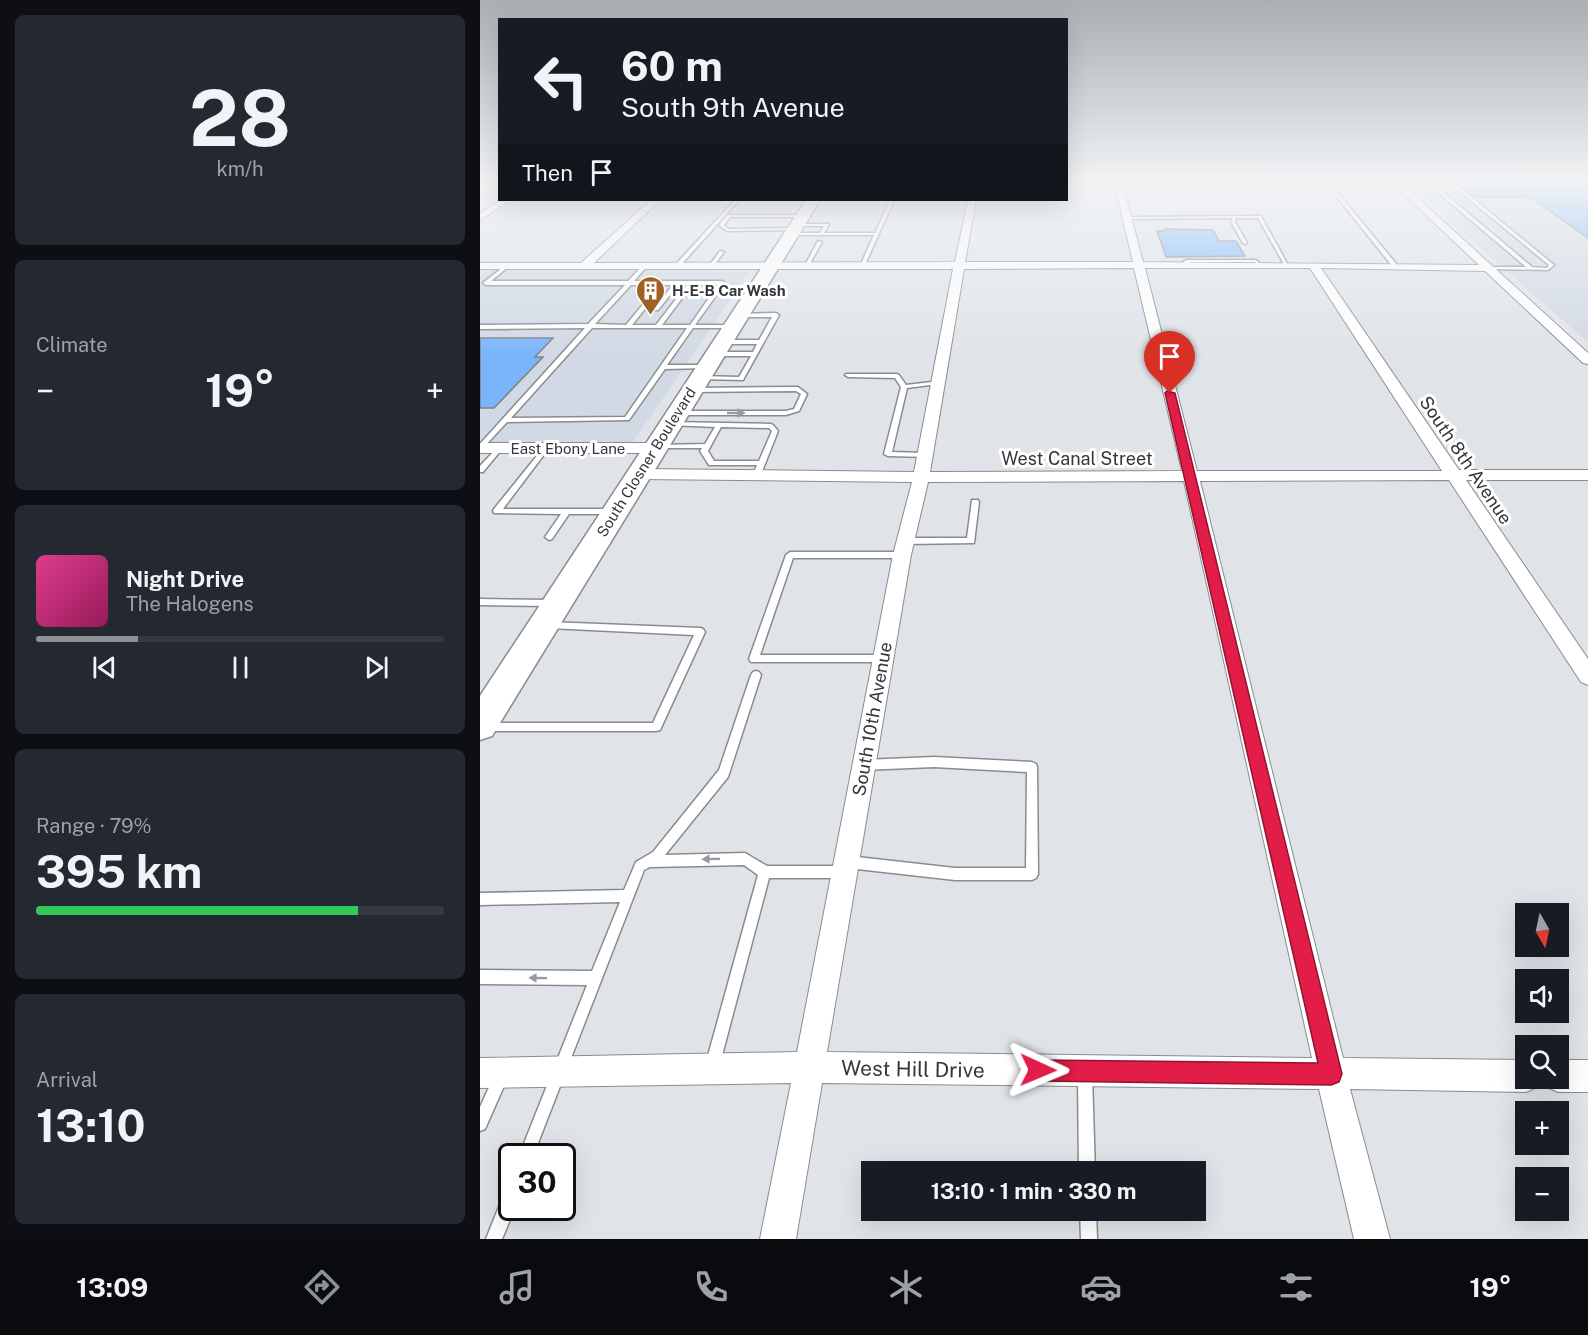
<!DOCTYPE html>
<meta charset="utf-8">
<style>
:root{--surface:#171b24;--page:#242831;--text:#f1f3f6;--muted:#9ea1a6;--line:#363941;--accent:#8c9099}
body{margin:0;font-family:"Public Sans",sans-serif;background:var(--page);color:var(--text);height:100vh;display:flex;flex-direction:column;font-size:22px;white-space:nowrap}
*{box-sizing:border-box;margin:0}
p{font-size:20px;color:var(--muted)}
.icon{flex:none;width:33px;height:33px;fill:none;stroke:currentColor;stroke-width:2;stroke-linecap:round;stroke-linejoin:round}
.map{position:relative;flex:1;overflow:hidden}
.panel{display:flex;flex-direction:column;gap:15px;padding:15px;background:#0d0f14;width:480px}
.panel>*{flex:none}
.hud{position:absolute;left:18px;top:18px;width:570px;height:183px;border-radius:0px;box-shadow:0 6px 24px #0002;background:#171b24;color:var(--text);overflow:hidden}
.needle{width:39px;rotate:171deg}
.tools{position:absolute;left:1035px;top:903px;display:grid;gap:12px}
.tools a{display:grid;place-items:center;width:54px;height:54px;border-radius:0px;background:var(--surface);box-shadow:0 6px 24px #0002;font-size:30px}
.speed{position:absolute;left:18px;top:1143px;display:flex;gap:12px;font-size:30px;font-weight:700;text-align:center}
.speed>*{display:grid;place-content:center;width:78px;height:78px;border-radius:50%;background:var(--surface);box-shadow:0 6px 24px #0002;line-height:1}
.speed .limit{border:3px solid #111;border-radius:9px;background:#fff;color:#111}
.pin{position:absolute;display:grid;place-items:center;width:51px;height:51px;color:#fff;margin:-62px -26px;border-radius:50% 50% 50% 0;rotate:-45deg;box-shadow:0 0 6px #0007}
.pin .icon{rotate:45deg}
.me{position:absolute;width:66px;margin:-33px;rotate:91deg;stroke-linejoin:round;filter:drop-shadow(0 0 4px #0008)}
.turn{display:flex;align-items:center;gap:21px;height:126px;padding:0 24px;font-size:27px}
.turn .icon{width:78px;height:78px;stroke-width:2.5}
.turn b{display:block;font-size:42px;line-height:51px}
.then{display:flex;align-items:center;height:57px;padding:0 24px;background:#0003;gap:12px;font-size:22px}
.big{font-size:45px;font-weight:700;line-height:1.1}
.panel .tile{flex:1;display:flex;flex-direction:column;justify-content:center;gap:9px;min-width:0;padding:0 21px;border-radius:9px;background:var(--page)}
.panel .dial{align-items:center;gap:0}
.dial b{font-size:78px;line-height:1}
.song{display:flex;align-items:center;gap:18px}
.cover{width:72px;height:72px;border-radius:9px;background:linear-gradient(135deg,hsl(330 70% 55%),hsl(330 70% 35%))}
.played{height:6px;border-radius:3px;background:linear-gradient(90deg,var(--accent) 25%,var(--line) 25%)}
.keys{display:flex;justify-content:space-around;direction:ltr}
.heat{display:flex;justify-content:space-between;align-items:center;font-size:33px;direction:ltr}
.charge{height:9px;border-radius:4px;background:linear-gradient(90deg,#34c759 79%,var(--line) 0)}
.trip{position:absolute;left:381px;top:1161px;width:345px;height:60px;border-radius:0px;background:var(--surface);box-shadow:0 6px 24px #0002;font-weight:700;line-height:60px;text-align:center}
.dock{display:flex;height:96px;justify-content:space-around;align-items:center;background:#090b0e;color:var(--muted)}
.dock .icon{width:42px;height:42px}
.dock .on{color:var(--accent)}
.dock b{font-size:27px;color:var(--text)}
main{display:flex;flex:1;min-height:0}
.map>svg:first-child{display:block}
</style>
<main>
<section class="panel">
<div class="tile dial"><b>28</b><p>km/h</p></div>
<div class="tile"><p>Climate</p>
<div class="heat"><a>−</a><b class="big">19°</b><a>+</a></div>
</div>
<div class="tile">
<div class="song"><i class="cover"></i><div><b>Night Drive</b><p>The Halogens</p></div></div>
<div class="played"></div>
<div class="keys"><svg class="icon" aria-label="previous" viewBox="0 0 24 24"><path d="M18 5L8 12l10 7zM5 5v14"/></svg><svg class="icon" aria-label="pause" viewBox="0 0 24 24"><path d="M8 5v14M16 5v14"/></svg><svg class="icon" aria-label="next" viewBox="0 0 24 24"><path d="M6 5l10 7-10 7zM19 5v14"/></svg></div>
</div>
<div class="tile"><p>Range · 79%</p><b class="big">395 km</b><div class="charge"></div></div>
<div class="tile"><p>Arrival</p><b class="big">13:10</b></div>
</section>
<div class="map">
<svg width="1108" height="1239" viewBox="0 0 1108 1239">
<rect width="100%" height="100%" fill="#e0e4e9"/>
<path fill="#d1d9e4" d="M925 182H1108V342Z
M7 270 270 271 153 442H0V276Z"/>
<path fill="#7ab5fc" stroke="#7e8185" stroke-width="1.5" d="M977 182H1108V238L1050 197H995Z
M685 229 733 230 739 241H756L765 256 686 257 677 231H685Z
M0 338H73L55 357H63L14 408H0Z"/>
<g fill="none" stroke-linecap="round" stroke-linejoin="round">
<defs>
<path id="service" d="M845 182H849L917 265V267H913Z
M946 182H951L1052 267 1067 268 1069 265 968 182H973L1074 265 1068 270 1006 269V267H1046Z
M255 200H259L200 266H196V264Z
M410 200H414L384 267 380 266 394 235H311L309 234 311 233H340L344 226H315L317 224H349L344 233H395Z
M247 215H322L324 216 322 217H250L244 225 248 229 314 228 316 229 314 230 247 231 239 225Z
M781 216 809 267 805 266 778 218H756L755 222 767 243 765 244 763 243 751 222 752 218 647 219 645 218 647 217Z
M338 241 342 242 328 267H324Z
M240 251 244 252 233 267H229V266Z
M706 260H776L782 266 778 267 775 262H709V266L707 267 705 266 704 261Z
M164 264 168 265 154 281H242L245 283 215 325H252L255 327 254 328H213L187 365H227L230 367 229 368 185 369 149 420 27 422 2 449 0 450V444L105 328 0 329V325L108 324 145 285H6L3 283 4 282 26 265H28V267L11 281H148ZM151 285H179L146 325 115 324ZM184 285H193L174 308V310H178L198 285H207L176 325H152ZM212 285H238L210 325H182ZM112 328H207L145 417 31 418Z
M258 314 296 313 299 315 263 380 218 379 217 378 220 376 259 377 271 356H235L232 354 235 352H273L277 344H243L240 342 243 340H279L292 317H260L257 315Z
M366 374H417L419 375 426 385 460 381V383L458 384 427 388 412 452 445 453 449 455 448 457 408 456 404 454 421 387 415 378 368 377 365 375Z
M318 387 327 394 319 411 306 415H198L195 413 198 411H306L314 409 321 394 316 391 213 392 210 390 213 388Z
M191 422 291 424 293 425 298 431 281 474 277 476 273 474 277 465H229L220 451 222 448H176L175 447 178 445 225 444 235 427 189 425 188 424ZM241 427 289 428 292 431 279 461H234L228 451Z
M20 446 23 448 22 449 3 472H0V466L18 447Z
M66 446 69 448 23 509H132L136 512 135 514H89L72 539 69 540 65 537 81 514 14 513 13 511 14 509 64 447Z
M492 500H498L499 502 494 543 426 544 422 541 426 538H487Z
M310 552H422L426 555 422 558H313L280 655H403L406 656 408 659 406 662H271L269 659 306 555Z
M0 599 72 600 76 603 72 606 0 605Z
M69 622 220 628 223 629 225 632 180 730 176 731H0V723H173L214 635 69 628 66 627 64 625 66 623Z
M276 671 279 672 281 675 248 777 185 855 265 853 287 866H364L362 862 364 858 368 856 475 868H546L547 772 454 767 383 770 379 768 378 765 379 762 383 760 454 757 552 762 556 764 557 767 558 874 556 878 552 880H475L368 868 370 872 368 876 364 878H289L240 1063 238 1068 233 1070 228 1068 226 1063 278 875 264 865 170 867 164 870 53 1156H39L107 985 0 984V970L112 971 140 902 0 905V893L144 890 156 862 173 852 239 770 271 675 273 672Z
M605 1069 610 1071 612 1076 615 1172H599L598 1076 600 1071Z
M21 1070 26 1072 28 1077 5 1129 0 1131V1107L16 1072Z
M32 1187V1208H35L22 1239H6L26 1189Z
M600 1210H616L617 1239H601Z"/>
<path id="minor" d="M634 182H642L663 262 999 265 911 182H920L1108 353V364L1103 363 1005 271 841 268 979 470H1108V480H986L1108 659V685L1101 682 969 480 720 481 863 1058 1046 1060V1078H1060L1057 1087 1046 1092 870 1089 910 1239H874L839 1089 342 1083 316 1239H280L311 1083 0 1088V1058L317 1052 413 555 432 482 159 479 151 474 159 469 434 472 473 269H0V263H101L171 200H180L114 263 475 262 488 200H496L485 262H653ZM654 268 702 471 450 472 484 269ZM665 268H830L962 471H717ZM704 481 832 1058 347 1052 431 555 448 482Z
M21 200H30L0 220V213Z
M0 443H176L184 448 176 453H0Z
M1078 1060H1108V1092H1078L1067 1087 1064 1078H1078Z"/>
<path id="primary" d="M326 200H340L12 736 0 740V696Z"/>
</defs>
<use href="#service" stroke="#888c90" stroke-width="3"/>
<use href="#minor" stroke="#888c90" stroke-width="2"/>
<use href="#primary" stroke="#888c90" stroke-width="3"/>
<use href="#service" fill="#fff" fill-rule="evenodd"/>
<use href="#minor" fill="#fff" fill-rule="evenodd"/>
<use href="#primary" fill="#fff" fill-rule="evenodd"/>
</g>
<defs><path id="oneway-solid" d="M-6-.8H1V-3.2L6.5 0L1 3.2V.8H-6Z" transform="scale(1.5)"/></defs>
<g fill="#9a9a9c">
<use href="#oneway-solid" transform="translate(256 413)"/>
<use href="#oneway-solid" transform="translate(231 859) rotate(179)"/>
<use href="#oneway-solid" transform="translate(58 978) rotate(-179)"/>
</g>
<linearGradient id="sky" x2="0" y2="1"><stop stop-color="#a9aeb2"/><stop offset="0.51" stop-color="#f1f3f5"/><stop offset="1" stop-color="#f1f3f5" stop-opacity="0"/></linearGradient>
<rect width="1108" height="356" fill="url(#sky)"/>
<path fill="#e11d48" stroke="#92132f" stroke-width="1.5" d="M687 391 695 393 862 1074 859 1082 851 1085 558 1081 551 1078 548 1070 551 1063 558 1060 838 1063 685 393Z"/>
<defs>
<symbol id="building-pin" viewBox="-11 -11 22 30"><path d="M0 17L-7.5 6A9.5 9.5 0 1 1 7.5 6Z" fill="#9d6223" stroke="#fff"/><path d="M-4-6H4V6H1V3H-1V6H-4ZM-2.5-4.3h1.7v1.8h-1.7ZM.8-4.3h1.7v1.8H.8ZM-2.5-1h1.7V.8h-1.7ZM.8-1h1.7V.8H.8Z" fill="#fff"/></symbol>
</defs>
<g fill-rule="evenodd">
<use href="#building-pin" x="154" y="274" width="33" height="45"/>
</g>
<g text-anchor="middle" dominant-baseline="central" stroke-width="6" stroke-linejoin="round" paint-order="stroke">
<g font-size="15" font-weight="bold" fill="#353638" stroke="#fff" text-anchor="start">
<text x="192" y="290">H-E-B Car Wash</text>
</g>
<g font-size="15" fill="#353638" stroke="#fff">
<text x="88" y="448">East Ebony Lane</text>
<text transform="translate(166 462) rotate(-58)">South Closner Boulevard</text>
</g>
<g font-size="18" fill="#353638" stroke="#fff">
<text x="597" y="458">West Canal Street</text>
<text transform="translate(986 460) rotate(56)">South 8th Avenue</text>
<text transform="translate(392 719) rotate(-80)">South 10th Avenue</text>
</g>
<g font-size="21" fill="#353638" stroke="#fff">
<text transform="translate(433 1069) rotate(1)">West Hill Drive</text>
</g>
</g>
</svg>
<div class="tools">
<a><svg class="needle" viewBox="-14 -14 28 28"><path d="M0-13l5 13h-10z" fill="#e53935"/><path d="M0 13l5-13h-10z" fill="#9ea1a6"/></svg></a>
<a><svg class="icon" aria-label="sound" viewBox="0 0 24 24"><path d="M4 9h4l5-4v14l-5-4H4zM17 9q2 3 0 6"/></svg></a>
<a><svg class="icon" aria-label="search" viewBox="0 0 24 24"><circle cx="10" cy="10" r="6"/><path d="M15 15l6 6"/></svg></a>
<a>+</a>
<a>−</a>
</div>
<div class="speed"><div class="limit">30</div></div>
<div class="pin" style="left:690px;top:393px;background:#d93025"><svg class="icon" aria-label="arrive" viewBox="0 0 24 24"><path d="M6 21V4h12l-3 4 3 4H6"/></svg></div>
<svg class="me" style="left:558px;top:1070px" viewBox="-20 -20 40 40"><path d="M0-17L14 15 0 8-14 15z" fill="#e11d48" stroke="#fff" stroke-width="4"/></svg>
<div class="trip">13:10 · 1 min · 330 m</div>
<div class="hud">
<div class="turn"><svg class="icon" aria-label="left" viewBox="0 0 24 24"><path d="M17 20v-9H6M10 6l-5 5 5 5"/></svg><div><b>60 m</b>South 9th Avenue</div></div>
<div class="then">Then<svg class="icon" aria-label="arrive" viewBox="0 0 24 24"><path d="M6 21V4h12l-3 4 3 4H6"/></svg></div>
</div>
</div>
</main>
<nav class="dock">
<b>13:09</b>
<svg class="icon on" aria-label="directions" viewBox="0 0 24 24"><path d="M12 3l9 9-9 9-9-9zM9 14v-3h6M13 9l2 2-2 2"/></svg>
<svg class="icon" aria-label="music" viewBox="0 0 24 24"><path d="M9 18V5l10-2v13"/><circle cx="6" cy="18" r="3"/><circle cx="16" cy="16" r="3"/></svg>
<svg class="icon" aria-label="phone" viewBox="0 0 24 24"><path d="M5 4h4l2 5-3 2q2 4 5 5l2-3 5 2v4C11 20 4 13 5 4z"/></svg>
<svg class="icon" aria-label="climate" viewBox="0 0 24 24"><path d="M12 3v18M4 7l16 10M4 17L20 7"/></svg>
<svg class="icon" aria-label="car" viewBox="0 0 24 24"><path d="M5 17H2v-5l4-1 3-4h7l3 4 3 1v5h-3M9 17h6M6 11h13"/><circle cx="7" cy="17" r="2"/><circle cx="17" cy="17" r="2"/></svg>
<svg class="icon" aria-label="filters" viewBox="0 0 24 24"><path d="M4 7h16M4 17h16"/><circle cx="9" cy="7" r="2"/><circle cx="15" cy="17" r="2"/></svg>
<b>19°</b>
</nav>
